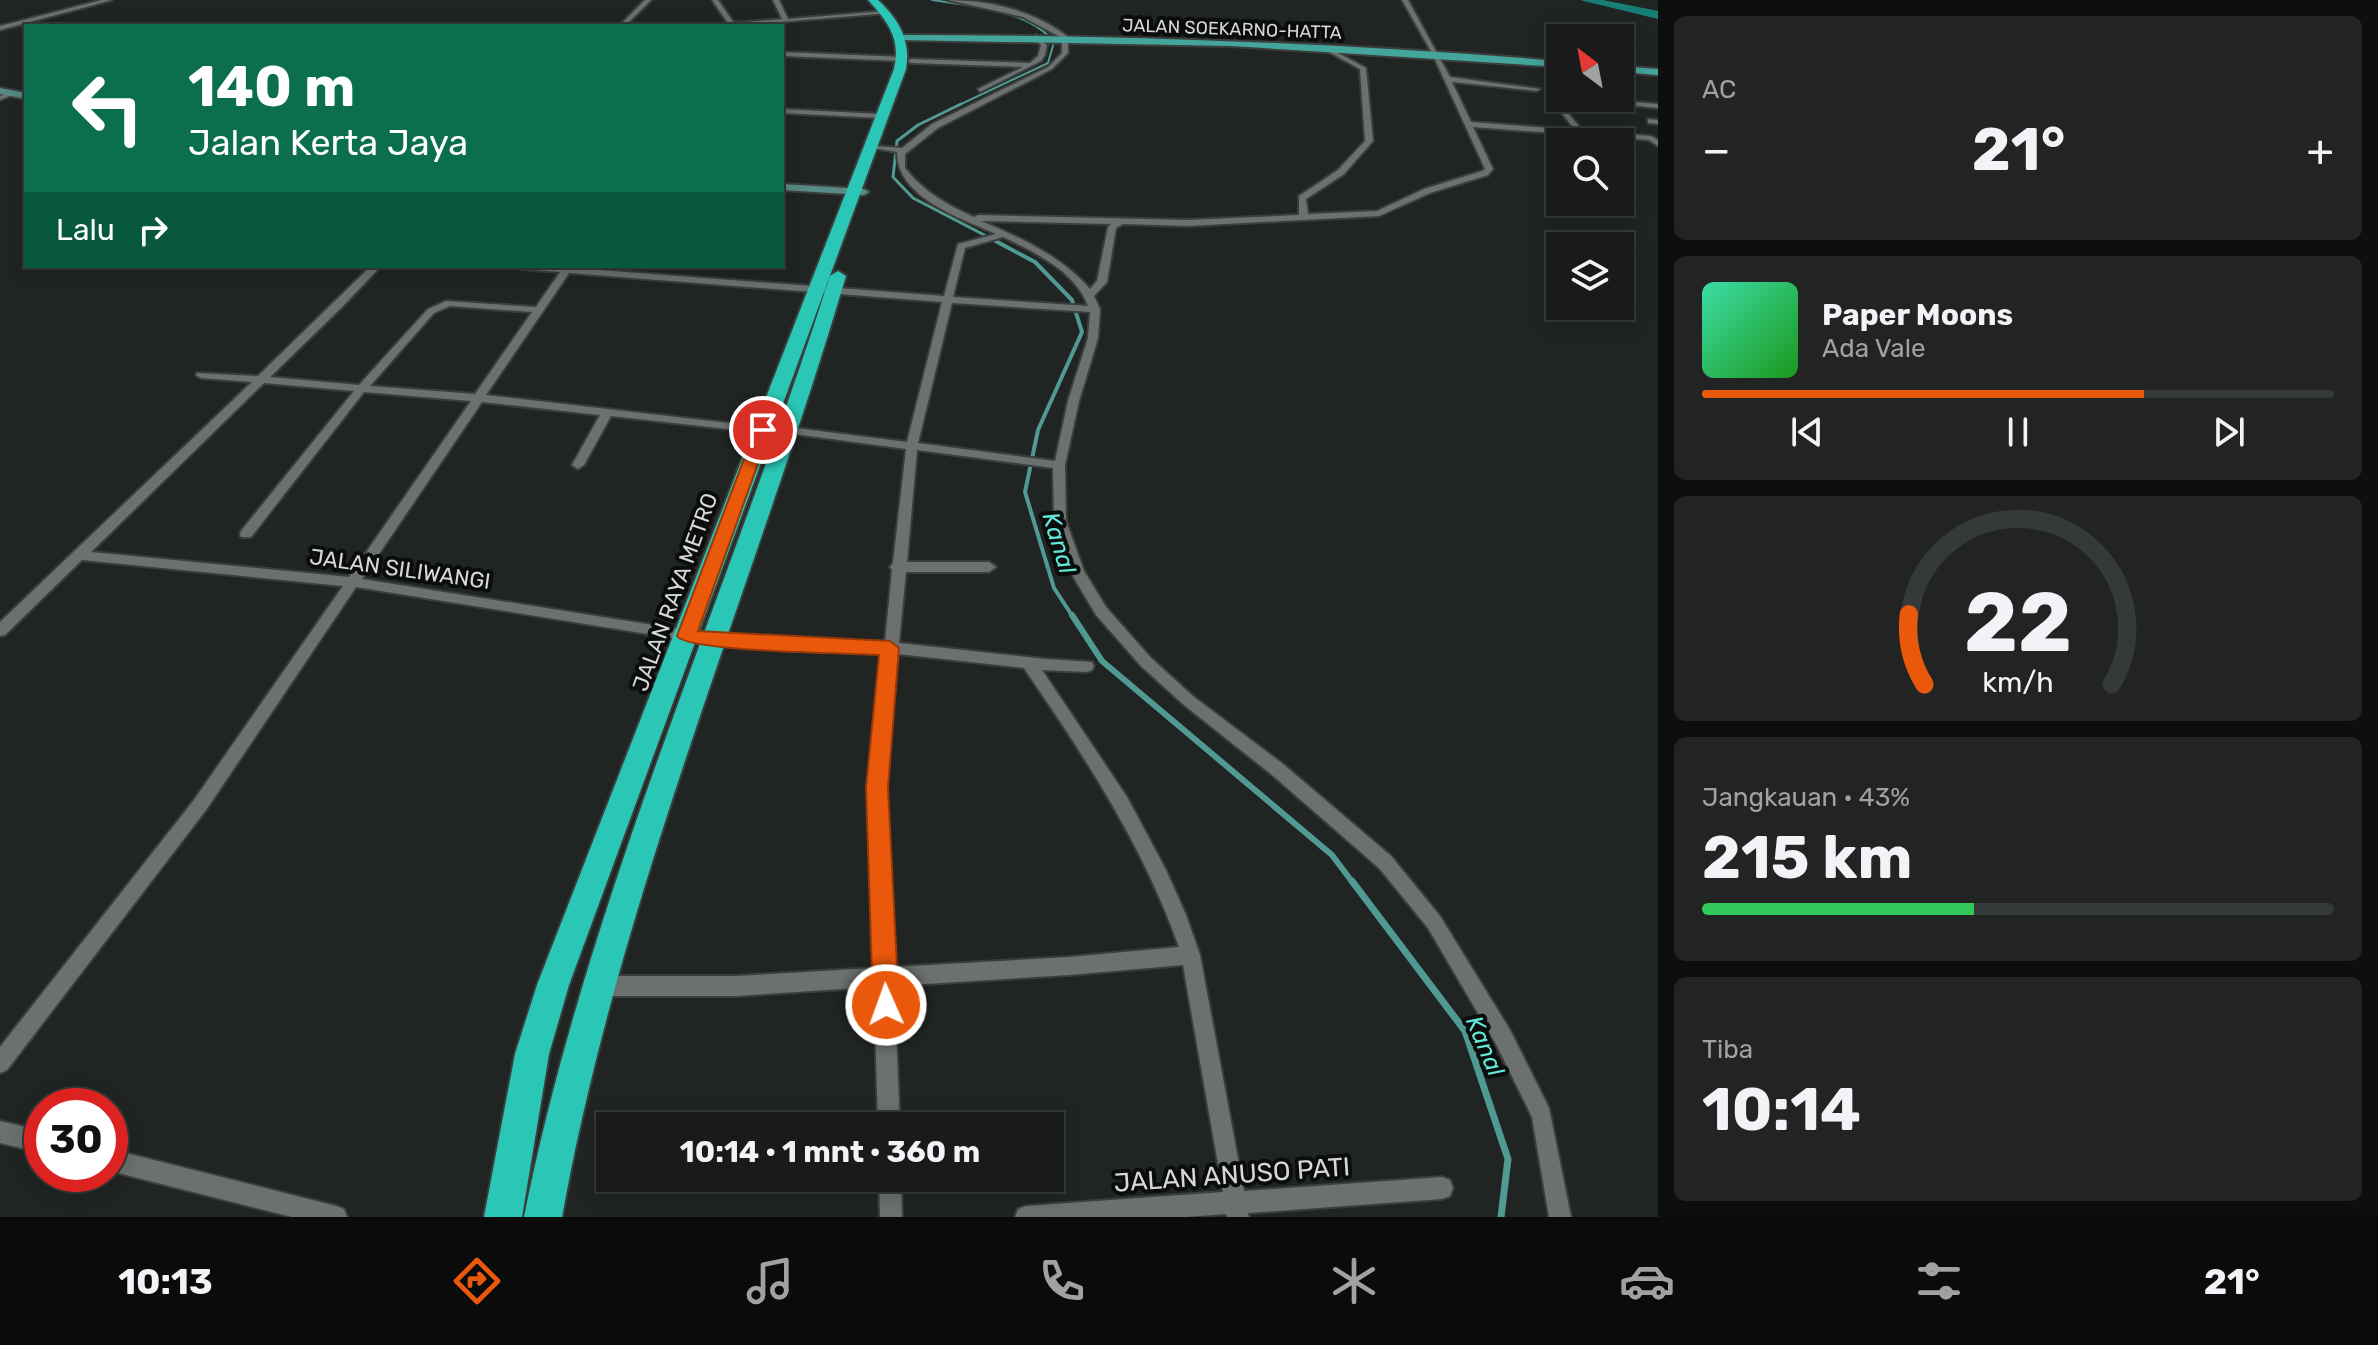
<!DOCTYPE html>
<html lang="id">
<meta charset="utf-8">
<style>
:root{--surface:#181b1a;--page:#212423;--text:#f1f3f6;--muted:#9fa1a2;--line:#363939;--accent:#ea580c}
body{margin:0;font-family:Rubik,sans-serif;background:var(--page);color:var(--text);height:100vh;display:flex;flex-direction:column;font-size:30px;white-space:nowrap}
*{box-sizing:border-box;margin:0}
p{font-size:26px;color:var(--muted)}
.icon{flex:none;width:44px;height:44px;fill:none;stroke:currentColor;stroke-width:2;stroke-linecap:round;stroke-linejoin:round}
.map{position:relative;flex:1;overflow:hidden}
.details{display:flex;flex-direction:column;gap:16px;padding:16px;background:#0d0f0e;width:720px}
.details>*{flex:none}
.hud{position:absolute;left:24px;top:24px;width:760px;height:244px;border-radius:0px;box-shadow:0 4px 20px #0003,0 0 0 2px var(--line);background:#0b6e4f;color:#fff;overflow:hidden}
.needle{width:52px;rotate:328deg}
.buttons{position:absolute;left:1546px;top:24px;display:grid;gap:16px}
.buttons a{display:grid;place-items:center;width:88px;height:88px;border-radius:0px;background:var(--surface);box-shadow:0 4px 20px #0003,0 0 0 2px var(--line);font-size:40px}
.speed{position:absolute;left:24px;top:1088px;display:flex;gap:16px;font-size:40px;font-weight:700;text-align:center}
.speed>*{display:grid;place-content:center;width:104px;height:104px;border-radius:50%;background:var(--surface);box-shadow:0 4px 20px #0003,0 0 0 2px var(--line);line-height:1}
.speed .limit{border:12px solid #d22;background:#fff;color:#111}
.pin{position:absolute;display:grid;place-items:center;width:68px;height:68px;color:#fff;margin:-34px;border:4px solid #fff;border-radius:50%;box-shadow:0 2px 8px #0007}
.me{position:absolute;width:88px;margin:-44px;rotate:358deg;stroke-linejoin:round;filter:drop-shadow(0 0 6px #0008)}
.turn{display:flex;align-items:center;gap:28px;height:168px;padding:0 32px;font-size:36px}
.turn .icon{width:104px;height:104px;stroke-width:2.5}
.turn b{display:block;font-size:56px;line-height:68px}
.then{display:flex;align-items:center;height:76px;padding:0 32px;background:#0003;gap:16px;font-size:30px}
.big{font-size:60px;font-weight:700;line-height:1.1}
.details .widget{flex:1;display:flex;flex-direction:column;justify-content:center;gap:12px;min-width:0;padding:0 28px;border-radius:12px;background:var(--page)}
.details .dial{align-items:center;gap:0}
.dial svg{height:208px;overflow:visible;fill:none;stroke:var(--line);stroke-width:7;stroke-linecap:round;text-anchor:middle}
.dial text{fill:var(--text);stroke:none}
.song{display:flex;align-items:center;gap:24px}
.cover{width:96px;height:96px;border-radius:12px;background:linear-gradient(135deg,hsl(160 70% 55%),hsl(120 70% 35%))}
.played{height:8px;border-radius:4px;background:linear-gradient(90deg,var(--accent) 70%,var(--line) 70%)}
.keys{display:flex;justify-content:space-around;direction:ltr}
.heat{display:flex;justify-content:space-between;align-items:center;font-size:44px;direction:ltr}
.charge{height:12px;border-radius:6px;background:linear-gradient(90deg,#34c759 43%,var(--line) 0)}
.trip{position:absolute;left:596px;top:1112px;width:468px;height:80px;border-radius:0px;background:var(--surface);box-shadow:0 4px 20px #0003,0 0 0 2px var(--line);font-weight:700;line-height:80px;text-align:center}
.tabs{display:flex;height:128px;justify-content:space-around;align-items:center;background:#0a0b0a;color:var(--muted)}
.tabs .icon{width:56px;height:56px}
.tabs .active{color:var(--accent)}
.tabs b{font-size:36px;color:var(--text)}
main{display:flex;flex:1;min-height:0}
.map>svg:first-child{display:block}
</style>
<main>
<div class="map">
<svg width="1658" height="1217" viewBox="0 0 1658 1217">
<rect width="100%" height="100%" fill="#202423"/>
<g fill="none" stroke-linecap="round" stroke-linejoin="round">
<path stroke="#509a93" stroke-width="2" d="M932 0 980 7
M957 106 1048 63 1054 42C1039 24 1020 17 998 11"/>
<path stroke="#509a93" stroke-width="3" d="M961 104 918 125 897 141 893 177 913 198 992 239"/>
<path stroke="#509a93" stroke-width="4" d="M988 237 1035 262 1072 300 1082 332 1038 430 1025 492 1054 588 1073 617"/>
<path stroke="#509a93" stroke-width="6" d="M1072 615 1102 661 1332 855 1353 883"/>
<path stroke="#509a93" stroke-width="7" d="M1352 881 1465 1031 1508 1159 1501 1217"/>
<path fill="#178076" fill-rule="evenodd" d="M1580 0H1603L1658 11V19Z"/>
<defs>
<path id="street" d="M102 0H112L0 30V26Z
M645 0H651L625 26H619Z
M712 0H718L734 23 782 19 773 0H779L788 19 886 11 889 13 730 26Z
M948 0C989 0 1036 11 1068 37V53L1052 69 938 128 905 154V168C924 192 947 205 974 217L978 215 1188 220 1299 215V196L1338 170 1365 141 1360 69 1325 50 1327 47 1366 68 1373 141 1344 174 1306 199 1308 214 1377 211 1424 189 1482 171 1485 169 1432 53 1402 0H1408L1450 77 1540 89 1537 91 1452 82 1471 122 1575 130 1558 108 1562 106 1583 131 1651 136 1658 140V146L1649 140 1473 127 1493 169 1488 175 1430 193 1379 216 1188 226 1123 224 1116 228 1107 282 1094 296 1100 309 1098 338 1079 401 1065 465 1066 521 1084 571 1106 607 1151 658 1194 697 1283 764 1391 856 1440 916 1510 1030 1549 1108 1571 1217H1549L1532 1117 1496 1044 1428 928 1379 868 1271 774 1184 705 1141 666 1096 615 1070 571 1054 521 1053 468 917 450 907 562H989L996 567 989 572H906L899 643 1046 659 1092 662 1094 666 1092 670 1087 672 1042 670 1127 797 1166 870 1186 915 1200 955 1244 1191 1442 1177 1450 1180 1453 1188 1450 1196 1442 1199 1248 1213 1249 1217H1227L1226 1214 1186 1217H1015L1018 1209 1026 1206 1223 1192 1183 965 1069 975 894 986 900 1126H878L874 987 736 996H597L590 993 587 986 590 979 597 976H736L874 968 869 788 883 653 716 645 356 587 206 810 7 1070 0 1073V1047L194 800 343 586 82 560 5 635 0 636V622L252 382 201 378 196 375 197 373 258 376 371 266H381L342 307 270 377 359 385 428 309 446 301 536 307 560 272 520 269 515 266H574L573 268 944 296 958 244 996 234C961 218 897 198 897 152L872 148 876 146 902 148 932 124 1048 67 1062 53V38L1023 17ZM981 221 1111 224 1108 227 1097 281 1090 289C1060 255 1021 238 981 221ZM1003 237C1036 253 1075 271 1088 306L953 297 965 248ZM569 273 942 302 907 442 787 427 781 430 787 433 906 449 893 563 890 567 892 570 885 642 716 635 362 579 482 402 600 415 572 465 578 469 584 465 611 416 763 433 769 430 763 427 486 395ZM952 303 1090 312 1088 338 1068 401 1055 461 918 443ZM450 306 532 312 475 394 370 386 434 313ZM264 383 354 391 241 531 240 534 241 537H251L364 392 471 401 349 577 91 552ZM898 654 1024 668C1085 757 1143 845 1179 947L1069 957 893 967 885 788Z
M1036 35 1047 45 1045 55 1041 61 980 92 978 89 1023 67 911 63 908 61 911 59 1030 63 1038 56 1041 45 1033 37Z
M782 52 903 57 906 59 903 61 782 56Z
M13 91 15 94 0 100V96Z
M1611 100 1658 104V108L1609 103Z
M782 109 881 114 885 116 881 118 782 113Z
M1648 119 1658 120V124L1648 123Z
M0 1121 42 1131V1153L0 1143Z
M110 1149 336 1206 344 1209 347 1217H292L110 1171Z
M879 1178H901L902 1217H880Z"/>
<path id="secondary" d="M0 88 26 93V99L0 94Z
M782 184 864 189 869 192 864 195 782 190Z"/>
<path id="primary" d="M902 35C1122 35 1341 43 1560 61V67L1231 46 899 40Z
M1620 66 1658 69V75L1620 72Z"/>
<path id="highway" d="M868 0H878C899 20 911 40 906 69L569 985 549 1054 522 1217H484L515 1054 537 985 894 69C901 38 888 22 868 0Z
M838 271 846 276C753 590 620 894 562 1217H524C589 893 730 590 830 276Z"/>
</defs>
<use href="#street" stroke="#3a3e3d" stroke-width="4"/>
<use href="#secondary" stroke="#3a3e3d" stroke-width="4"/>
<use href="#primary" stroke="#3a3e3d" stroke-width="4"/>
<use href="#highway" stroke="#3a3e3d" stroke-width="4"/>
<use href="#street" fill="#6c7170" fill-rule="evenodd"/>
<use href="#secondary" fill="#588b85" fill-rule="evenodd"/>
<use href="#primary" fill="#44a59b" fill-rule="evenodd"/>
<use href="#highway" fill="#2ac7b7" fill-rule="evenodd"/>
</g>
<path fill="#ea580c" stroke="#983908" stroke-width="2" d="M763 425 770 430 698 631 890 641 899 648 888 788 899 1005 895 1014 886 1018 877 1014 873 1005 866 788 879 655C851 653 687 652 677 636L755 430Z"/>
<g text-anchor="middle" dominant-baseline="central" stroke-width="8" stroke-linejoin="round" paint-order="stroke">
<g font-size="18" fill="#d5d8d7" stroke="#0b0d0d">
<text transform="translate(1232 29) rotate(2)">JALAN SOEKARNO-HATTA</text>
</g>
<g font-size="22" fill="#d5d8d7" stroke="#0b0d0d">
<text transform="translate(400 569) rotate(8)">JALAN SILIWANGI</text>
<text transform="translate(675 592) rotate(-70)">JALAN RAYA METRO</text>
</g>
<g font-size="24" font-style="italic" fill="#61e8d8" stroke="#0b0d0d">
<text transform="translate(1059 543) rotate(73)">Kanal</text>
<text transform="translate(1485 1046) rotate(67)">Kanal</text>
</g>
<g font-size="26" fill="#d5d8d7" stroke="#0b0d0d">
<text transform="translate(1232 1175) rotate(-4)">JALAN ANUSO PATI</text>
</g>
</g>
</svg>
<div class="buttons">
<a><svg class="needle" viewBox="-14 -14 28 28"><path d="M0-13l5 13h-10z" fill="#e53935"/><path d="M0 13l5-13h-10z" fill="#9fa1a2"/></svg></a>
<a><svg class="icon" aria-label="search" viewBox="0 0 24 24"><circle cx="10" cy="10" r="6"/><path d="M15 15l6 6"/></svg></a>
<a><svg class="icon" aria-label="layers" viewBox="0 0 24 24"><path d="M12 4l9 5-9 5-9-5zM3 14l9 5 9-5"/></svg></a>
</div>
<div class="speed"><div class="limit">30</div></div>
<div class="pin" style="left:763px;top:430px;background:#d93025"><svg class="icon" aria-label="arrive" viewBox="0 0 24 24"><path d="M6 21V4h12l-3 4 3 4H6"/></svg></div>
<svg class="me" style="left:886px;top:1005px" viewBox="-20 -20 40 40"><circle r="17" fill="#ea580c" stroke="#fff" stroke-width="3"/><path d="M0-11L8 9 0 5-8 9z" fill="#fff"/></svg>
<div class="trip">10:14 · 1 mnt · 360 m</div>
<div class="hud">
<div class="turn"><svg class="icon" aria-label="left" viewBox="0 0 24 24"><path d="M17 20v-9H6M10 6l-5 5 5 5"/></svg><div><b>140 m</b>Jalan Kerta Jaya</div></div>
<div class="then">Lalu<svg class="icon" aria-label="right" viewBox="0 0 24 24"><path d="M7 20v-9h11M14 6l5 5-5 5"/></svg></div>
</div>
</div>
<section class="details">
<div class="widget"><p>AC</p>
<div class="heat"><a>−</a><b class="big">21°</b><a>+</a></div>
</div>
<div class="widget">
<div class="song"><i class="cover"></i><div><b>Paper Moons</b><p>Ada Vale</p></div></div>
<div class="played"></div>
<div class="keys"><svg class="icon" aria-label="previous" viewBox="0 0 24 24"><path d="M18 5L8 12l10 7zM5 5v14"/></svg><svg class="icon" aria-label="pause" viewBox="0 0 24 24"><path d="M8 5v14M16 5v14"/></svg><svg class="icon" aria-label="next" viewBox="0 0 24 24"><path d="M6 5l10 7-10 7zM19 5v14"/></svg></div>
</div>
<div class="widget dial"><svg viewBox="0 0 100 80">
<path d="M14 69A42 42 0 1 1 86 69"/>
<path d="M14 69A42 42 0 0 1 8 42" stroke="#ea580c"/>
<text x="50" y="56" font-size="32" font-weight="700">22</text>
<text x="50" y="72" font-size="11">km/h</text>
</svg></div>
<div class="widget"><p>Jangkauan · 43%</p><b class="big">215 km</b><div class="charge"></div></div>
<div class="widget"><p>Tiba</p><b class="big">10:14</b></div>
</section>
</main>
<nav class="tabs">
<b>10:13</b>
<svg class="icon active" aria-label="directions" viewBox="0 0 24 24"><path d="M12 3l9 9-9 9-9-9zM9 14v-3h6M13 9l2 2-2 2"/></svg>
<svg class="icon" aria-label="music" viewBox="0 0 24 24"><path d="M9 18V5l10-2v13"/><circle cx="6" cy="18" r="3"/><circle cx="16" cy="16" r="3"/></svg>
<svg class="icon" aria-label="phone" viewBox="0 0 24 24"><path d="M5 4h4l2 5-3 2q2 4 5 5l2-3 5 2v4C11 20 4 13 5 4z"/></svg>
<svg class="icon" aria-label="climate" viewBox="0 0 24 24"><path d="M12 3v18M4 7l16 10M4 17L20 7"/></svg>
<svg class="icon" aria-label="car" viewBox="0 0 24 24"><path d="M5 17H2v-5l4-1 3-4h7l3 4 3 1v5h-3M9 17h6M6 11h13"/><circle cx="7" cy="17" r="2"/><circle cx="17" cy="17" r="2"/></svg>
<svg class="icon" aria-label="filters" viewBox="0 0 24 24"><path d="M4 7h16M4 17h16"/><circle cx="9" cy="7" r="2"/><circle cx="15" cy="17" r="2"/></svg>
<b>21°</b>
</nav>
